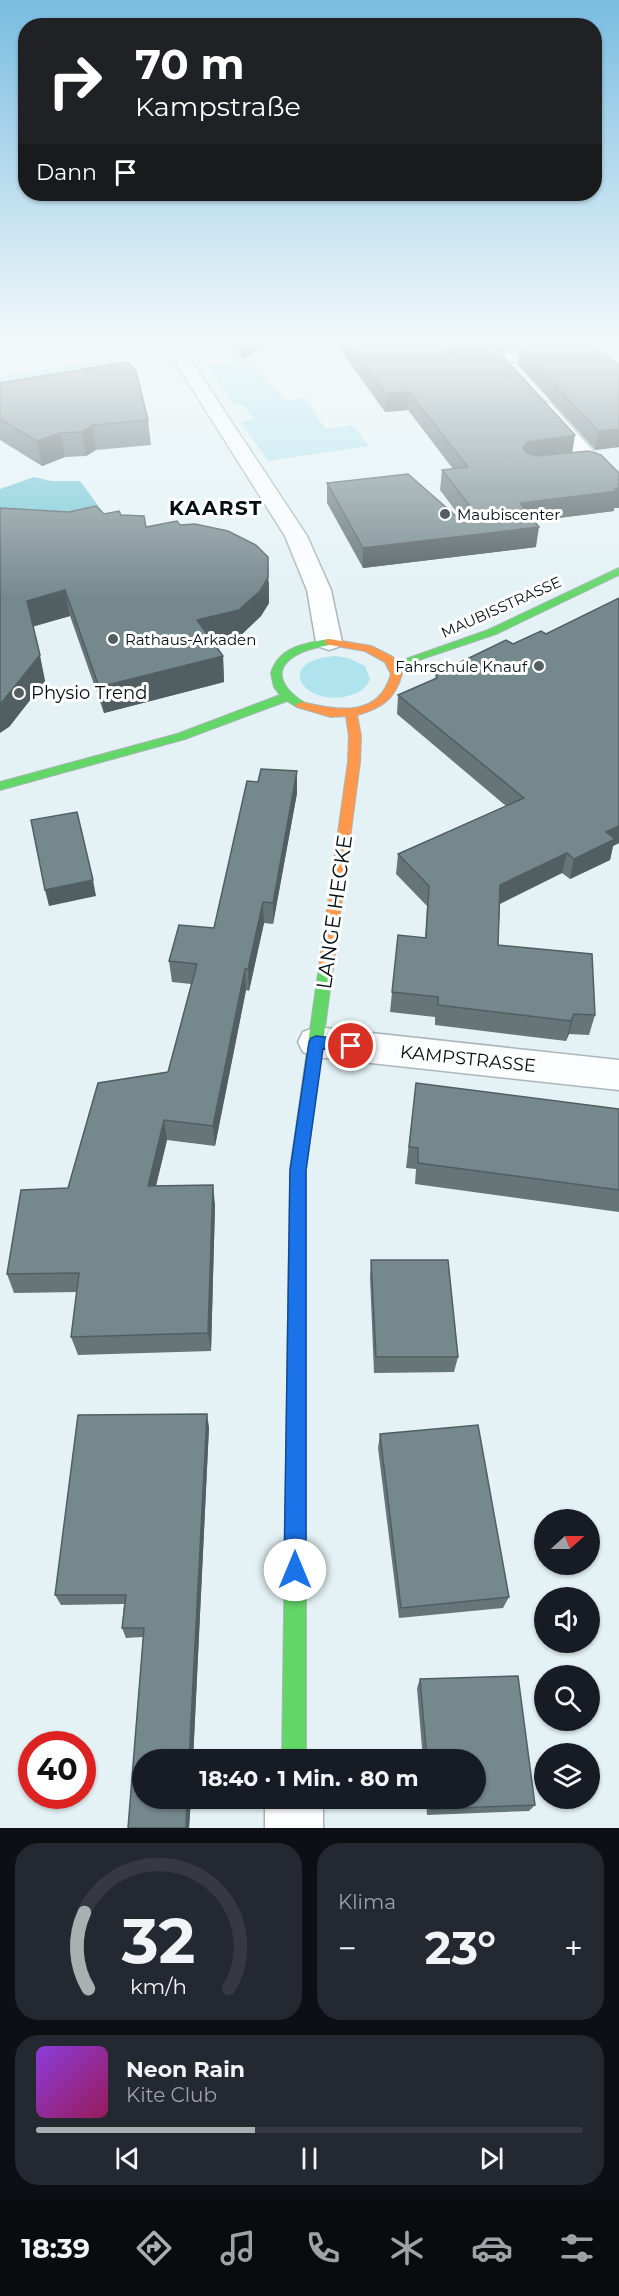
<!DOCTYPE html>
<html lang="de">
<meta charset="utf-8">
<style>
:root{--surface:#171b24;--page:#242831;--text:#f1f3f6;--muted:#9ea1a6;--line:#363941;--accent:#a9b0b2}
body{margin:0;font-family:Montserrat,sans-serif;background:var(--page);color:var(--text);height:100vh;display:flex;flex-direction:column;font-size:22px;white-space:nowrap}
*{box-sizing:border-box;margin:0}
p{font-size:20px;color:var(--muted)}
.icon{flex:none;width:33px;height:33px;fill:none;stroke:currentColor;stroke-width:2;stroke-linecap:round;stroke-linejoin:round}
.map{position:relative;height:1828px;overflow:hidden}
.drawer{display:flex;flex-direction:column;gap:15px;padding:15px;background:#0d0f14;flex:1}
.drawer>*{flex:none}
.banner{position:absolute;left:18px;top:18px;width:584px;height:183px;border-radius:24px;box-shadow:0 2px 4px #0004;background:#202124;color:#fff;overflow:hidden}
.needle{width:39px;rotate:69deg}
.tools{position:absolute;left:534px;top:1509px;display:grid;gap:12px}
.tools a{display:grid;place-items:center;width:66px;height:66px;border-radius:50%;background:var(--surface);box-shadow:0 2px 4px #0004;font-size:30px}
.speed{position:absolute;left:18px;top:1731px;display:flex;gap:12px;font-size:30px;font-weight:700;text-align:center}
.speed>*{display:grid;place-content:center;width:78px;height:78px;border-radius:50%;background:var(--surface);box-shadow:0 2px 4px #0004;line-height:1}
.speed .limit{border:9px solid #d22;background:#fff;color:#111}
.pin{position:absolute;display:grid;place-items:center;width:51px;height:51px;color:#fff;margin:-26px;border:3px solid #fff;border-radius:50%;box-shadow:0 2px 6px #0007}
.me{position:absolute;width:66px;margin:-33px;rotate:0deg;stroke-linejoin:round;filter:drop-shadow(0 0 4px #0008)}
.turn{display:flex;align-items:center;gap:21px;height:126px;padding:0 18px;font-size:27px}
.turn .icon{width:78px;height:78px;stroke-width:2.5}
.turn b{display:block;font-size:42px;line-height:51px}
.then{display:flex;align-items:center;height:57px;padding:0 18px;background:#0003;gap:12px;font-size:22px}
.big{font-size:45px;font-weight:700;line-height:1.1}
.drawer .widget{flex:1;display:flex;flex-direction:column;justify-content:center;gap:9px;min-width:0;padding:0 21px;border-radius:24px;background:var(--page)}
.drawer .dial{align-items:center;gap:0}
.dial svg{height:156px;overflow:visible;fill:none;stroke:var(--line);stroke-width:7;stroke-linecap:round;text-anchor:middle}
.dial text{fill:var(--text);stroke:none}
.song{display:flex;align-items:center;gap:18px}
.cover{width:72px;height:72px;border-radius:9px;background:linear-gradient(135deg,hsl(270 70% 55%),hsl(330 70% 35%))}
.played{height:6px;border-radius:3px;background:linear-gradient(90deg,var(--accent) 40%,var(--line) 40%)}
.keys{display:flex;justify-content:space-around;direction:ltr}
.heat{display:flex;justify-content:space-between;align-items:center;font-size:33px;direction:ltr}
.drawer .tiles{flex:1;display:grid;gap:15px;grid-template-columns:1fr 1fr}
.widget:last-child{grid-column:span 2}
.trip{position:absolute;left:132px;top:1749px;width:354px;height:60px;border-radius:30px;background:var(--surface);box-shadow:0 2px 4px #0004;font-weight:700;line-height:60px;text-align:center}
.dock{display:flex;height:96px;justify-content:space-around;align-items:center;background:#090b0e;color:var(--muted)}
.dock .icon{width:42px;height:42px}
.dock .selected{color:var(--accent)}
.dock b{font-size:27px;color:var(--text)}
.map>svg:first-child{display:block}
</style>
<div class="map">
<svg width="619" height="1828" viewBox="0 0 619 1828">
<rect width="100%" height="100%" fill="#e4f2f5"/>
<path fill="#afe3ed" d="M111 358 118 371 0 387V377Z
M244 360 287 401 305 398 326 429 352 425 369 446 268 461 241 422 254 419 244 406 233 404 206 365Z
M336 656 348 658 365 666 370 679C366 689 359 693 348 696 302 707 273 660 336 656Z"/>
<path fill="#73c7d6" d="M34 477 51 481H80L114 527 0 533V489Z"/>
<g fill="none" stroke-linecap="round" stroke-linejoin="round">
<defs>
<path id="street" d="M164 344H180L307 536 331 590 342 642 338 647 329 650 320 647 316 642 307 590 285 536Z
M528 351 534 352 537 356 534 360 459 368 453 367 450 363 453 359 459 358Z
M543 401 550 403 603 462 606 466 603 470H589L536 411 534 407 536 403Z
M316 1027 619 1060V1090L316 1057 303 1052 298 1042 303 1032Z
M265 1798H323V1828H265Z"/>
<path id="fast" d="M619 568V575L496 634 398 667 394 668 389 665 488 630Z
M329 639 333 640V644C322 647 310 648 300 653 269 668 282 689 305 703V707H297L287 701 185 739 0 790V782L177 734 280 695 274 687 271 673C279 647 305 643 329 639Z
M326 962 331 963 333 967 306 1170V1760H282L290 1170 319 967 321 963Z"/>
<path id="slow" d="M329 639 371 646 393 657 402 674C395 699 382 708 357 715L361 736 360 762 333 967 331 971H321L319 967 348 762 349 736 346 716 331 717 297 707 295 705 301 702C336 710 379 719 391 674L385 662 365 651 325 644V640Z"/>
</defs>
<use href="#street" stroke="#aab6b8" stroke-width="3"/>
<use href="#fast" stroke="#aab6b8" stroke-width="2"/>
<use href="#slow" stroke="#aab6b8" stroke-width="2"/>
<use href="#street" fill="#fbfdfe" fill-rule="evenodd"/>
<use href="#fast" fill="#63d668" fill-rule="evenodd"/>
<use href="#slow" fill="#ff974d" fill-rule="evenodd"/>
</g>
<path fill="#657578" d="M227 344H268L244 359Z
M336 344H593L619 365V447L595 450 518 365 519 350 499 352 572 453 619 473V508H614V511L534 521 536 547 363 568 327 503V483L456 516 458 514 440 490 442 470 453 469 408 410 385 412Z
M0 383 148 420 151 445 96 450 86 456 65 457 42 466 0 440Z
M0 508 121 515 146 527 180 525 269 582V603L261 616 240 636 213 642 223 656 224 682 104 713 70 616 33 626 45 681 9 727Z
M619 598V843L613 846 610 860 570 879 562 873 500 904 498 945 595 1015 589 1035 569 1034 566 1041 435 1025V1017L390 1012 392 992 425 938 427 906 396 874 398 854 506 806 397 714 398 695 435 679 436 674 513 644 546 634Z
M297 771V793L273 924 264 923 249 991 246 990 215 1146 167 1140 156 1186 215 1205 211 1351 78 1355 71 1337 77 1292 14 1293 7 1274 68 1188 168 1072 191 984 172 982 169 961 214 928 258 782Z
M416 1083 619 1109V1212L415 1184 416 1169 406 1168Z
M371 1260 458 1357 454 1372 374 1373 370 1277Z
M209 1427 193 1760H142V1798H191L189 1828H128L143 1637 126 1638 122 1628 124 1604 61 1605 55 1595Z
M380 1434 509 1597 503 1608 399 1618 378 1448Z
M420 1679 535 1805 529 1811 427 1815 426 1798H476V1760H423L417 1688Z"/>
<path fill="#525f62" d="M243 344H268L244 359Z
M443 344H522L521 348 520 347 519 350 445 357 441 345Z
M409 392 408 410 385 412 386 394Z
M93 425 96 450 86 456 82 432Z
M619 429V447L595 450 598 431Z
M61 433 65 457 42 466 37 441Z
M575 435 572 454 526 461 523 448 528 442Z
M619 488V508H614V511L518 523 520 503Z
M539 527 536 547 363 568V548Z
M268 557 269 603 261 616 240 636 199 646 197 620Z
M65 590 70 616 32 627 27 601Z
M40 655 45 681 9 727 0 733V703Z
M223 656 224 682 104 713 99 687Z
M297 771V793L273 924V903Z
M619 826V843L613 846 610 860 570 879 574 859 606 832Z
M567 853 562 873 497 905 500 885Z
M93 880 96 896 49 906 45 890Z
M263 902 264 923 249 991 248 969Z
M245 969 246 990 215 1146 213 1126Z
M574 1014 569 1034 566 1041 571 1021Z
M164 1120 167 1140 151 1206 148 1186Z
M213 1185 215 1205 211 1351 208 1333Z
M207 1414 209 1427 193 1760H189Z
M187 1798H191L189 1828H186Z"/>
<path fill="#75888c" stroke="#525f62" stroke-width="1.5" d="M349 344H443L441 345 446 352 496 349 575 435 528 442 523 448 527 453 536 456 589 451 601 455 619 473V488L615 489 618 491 520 503 539 527 363 548 327 483 408 474 456 516 469 505 442 470 468 467 409 392 386 394Z
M532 344H593L619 365V429L598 431 520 347 531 345Z
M128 362 136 371 148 420 93 425 82 432 61 433 37 441 0 419V383Z
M96 506 104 514 119 511 121 515 144 516 146 527 177 521 180 525 195 524 228 531 256 545 268 557V577L260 591 239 610 197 620 223 656 99 687 65 590 27 601 40 655 3 701 0 703V508L69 512Z
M619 598V826L606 832 615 839 574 859 567 853 500 885 498 945 592 954 595 1015 574 1014 571 1021 438 1005V997L392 992 398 935 426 938 429 886 398 854 524 798 398 695 437 678 436 674 506 640 513 644 541 631 546 634Z
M261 769 297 771 273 903 263 902 248 969H245L213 1126 164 1120 148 1186 213 1185 208 1333 71 1337 79 1273 7 1274 21 1190 68 1188 98 1083 168 1072 197 964 169 961 179 925 214 928 247 781 258 782Z
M77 812 93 880 45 890 31 820Z
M416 1083 619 1109V1190L418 1163V1148L409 1147Z
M371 1260H448L458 1357H376Z
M207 1414 189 1760H142V1798H187L186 1828H128L144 1628H122L126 1595H55L78 1415Z
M478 1425 509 1597 401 1608 380 1434Z
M518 1676 535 1805 431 1809 430 1798H476V1760H427L420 1679Z"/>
<linearGradient id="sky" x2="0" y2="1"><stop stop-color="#79bce1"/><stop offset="0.57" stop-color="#f3f9fa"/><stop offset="1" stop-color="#f3f9fa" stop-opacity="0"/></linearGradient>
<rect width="619" height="600" fill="url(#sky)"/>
<path fill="#1a73e8" stroke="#114b97" stroke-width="1.5" d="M316 1036 351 1040 357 1042 359 1046 357 1050 351 1052 323 1049 306 1170V1570L303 1578 295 1581 288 1578 284 1570 290 1170 309 1042 311 1038Z"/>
<g fill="#525e60" stroke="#fff" stroke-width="2">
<circle cx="445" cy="514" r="6"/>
<circle cx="113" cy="639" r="6"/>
<circle cx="539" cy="666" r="6"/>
<circle cx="19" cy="693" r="6"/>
</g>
<g text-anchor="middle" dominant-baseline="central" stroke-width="6" stroke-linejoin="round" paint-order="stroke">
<g font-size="15" fill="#030e10" stroke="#fff" text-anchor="start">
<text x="457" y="514">Maubiscenter</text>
<text x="125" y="639">Rathaus-Arkaden</text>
<text x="527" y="666" text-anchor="end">Fahrschule Knauf</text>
</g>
<g font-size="15" fill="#030e10" stroke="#fff">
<text transform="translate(501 607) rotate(-24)">MAUBISSTRASSE</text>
</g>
<g font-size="18" fill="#030e10" stroke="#fff" text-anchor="start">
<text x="31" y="693">Physio Trend</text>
</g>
<g font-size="18" fill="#030e10" stroke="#fff">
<text transform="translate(468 1059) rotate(6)">KAMPSTRASSE</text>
</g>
<g font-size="20" font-weight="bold" letter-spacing="1.5" fill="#030e10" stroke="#fff">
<text x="216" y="508">KAARST</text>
</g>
<g font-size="21" fill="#030e10" stroke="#fff">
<text transform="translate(334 912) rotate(-82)">LANGE HECKE</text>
</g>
</g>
</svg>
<div class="tools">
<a><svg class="needle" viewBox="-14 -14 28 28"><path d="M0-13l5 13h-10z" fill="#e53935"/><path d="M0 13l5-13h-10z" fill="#9ea1a6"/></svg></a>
<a><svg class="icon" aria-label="sound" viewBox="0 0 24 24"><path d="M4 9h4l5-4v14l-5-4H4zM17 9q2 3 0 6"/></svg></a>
<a><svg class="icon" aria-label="search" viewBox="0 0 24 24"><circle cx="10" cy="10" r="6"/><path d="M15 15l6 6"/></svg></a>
<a><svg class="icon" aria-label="layers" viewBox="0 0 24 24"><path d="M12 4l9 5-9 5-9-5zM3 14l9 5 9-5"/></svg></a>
</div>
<div class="speed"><div class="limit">40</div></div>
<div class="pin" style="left:351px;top:1046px;background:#d93025"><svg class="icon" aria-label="arrive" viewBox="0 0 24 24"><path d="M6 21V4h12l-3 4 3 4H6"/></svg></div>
<svg class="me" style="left:295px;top:1570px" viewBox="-20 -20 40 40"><circle r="19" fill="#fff"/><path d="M0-13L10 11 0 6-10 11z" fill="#1a73e8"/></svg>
<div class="trip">18:40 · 1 Min. · 80 m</div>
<div class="banner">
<div class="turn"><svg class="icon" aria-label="right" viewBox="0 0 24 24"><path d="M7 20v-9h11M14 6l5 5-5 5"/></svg><div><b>70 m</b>Kampstraße</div></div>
<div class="then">Dann<svg class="icon" aria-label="arrive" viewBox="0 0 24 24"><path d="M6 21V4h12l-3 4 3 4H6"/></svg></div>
</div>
</div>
<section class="drawer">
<div class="tiles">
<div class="widget dial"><svg viewBox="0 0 100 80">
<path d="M14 69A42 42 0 1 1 86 69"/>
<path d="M14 69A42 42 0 0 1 12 30" stroke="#a9b0b2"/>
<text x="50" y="56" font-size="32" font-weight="700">32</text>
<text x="50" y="72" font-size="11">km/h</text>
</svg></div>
<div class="widget"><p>Klima</p>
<div class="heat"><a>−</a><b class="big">23°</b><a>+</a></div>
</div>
<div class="widget">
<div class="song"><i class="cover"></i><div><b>Neon Rain</b><p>Kite Club</p></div></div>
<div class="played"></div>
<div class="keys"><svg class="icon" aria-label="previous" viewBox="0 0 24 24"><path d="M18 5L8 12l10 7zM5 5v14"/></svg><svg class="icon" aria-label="pause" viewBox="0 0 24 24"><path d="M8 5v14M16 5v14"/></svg><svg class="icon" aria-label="next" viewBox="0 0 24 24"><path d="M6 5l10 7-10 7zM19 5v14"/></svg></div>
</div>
</div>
</section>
<nav class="dock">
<b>18:39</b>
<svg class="icon selected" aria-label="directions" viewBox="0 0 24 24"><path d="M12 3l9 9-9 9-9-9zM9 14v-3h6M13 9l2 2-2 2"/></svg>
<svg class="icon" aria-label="music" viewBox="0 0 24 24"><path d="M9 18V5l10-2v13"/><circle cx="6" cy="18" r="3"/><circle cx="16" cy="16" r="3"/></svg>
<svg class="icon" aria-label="phone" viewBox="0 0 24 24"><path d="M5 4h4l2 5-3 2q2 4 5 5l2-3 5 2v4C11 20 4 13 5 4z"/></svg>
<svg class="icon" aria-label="climate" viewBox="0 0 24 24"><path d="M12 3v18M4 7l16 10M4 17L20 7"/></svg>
<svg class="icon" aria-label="car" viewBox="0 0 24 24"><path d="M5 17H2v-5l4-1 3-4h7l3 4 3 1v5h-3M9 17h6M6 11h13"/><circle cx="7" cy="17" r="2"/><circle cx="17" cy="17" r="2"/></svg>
<svg class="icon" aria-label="filters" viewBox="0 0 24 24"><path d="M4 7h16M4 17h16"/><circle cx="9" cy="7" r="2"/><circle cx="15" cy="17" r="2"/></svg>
</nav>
